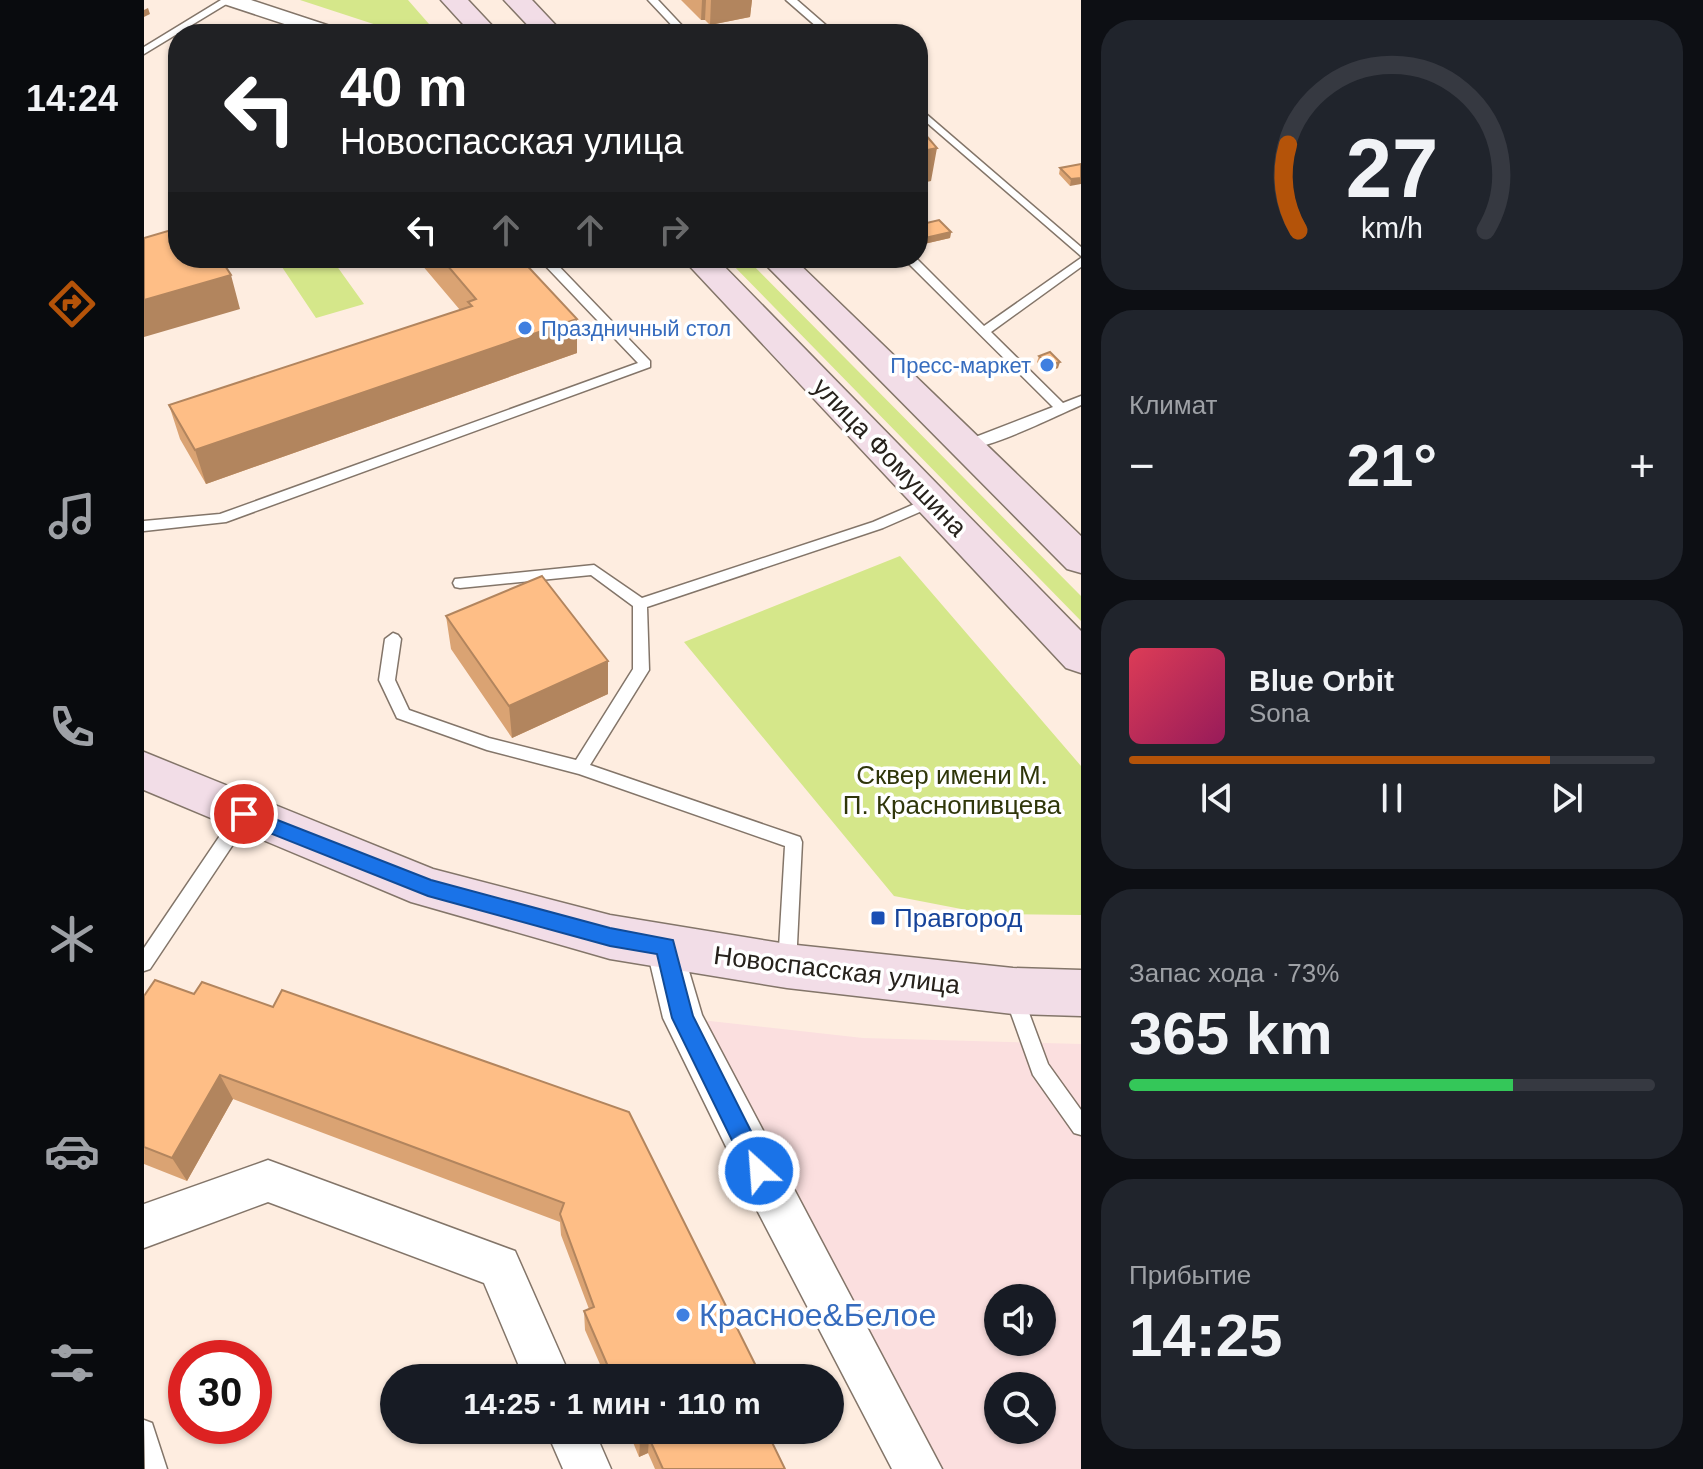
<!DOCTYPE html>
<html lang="ru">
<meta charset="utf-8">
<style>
:root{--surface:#171b24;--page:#20242c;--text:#f1f3f6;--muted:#9ea1a6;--line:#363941;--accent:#b45309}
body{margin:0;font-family:Helvetica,sans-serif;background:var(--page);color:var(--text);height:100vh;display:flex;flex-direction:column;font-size:30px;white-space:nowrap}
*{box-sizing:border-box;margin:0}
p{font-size:26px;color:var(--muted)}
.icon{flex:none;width:44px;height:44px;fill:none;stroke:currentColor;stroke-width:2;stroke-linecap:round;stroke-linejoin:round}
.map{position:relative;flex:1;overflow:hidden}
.sheet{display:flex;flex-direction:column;gap:20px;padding:20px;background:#0d0f14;width:622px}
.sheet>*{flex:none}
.hud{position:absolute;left:24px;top:24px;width:760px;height:244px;border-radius:32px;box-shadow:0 2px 6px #0004;background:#202124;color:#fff;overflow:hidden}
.controls{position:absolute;left:840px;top:1284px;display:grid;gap:16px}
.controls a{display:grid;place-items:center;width:72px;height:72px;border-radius:50%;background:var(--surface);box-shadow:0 2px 6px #0004;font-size:40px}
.speed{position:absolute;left:24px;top:1340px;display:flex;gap:16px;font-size:40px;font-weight:700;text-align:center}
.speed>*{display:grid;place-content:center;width:104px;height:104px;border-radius:50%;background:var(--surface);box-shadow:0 2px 6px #0004;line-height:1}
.speed .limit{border:12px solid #d22;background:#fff;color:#111}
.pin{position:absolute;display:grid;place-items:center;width:68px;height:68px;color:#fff;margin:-34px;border:4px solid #fff;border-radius:50%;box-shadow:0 2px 8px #0007}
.me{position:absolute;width:88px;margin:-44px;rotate:334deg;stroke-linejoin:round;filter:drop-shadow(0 0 6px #0008)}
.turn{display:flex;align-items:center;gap:28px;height:168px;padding:0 40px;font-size:36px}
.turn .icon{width:104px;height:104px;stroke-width:2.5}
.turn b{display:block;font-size:56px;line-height:68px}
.lanes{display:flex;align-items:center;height:76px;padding:0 40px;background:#0003;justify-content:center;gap:40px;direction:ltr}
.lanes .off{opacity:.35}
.big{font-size:60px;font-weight:700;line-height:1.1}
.sheet .widget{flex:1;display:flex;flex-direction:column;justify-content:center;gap:12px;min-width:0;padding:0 28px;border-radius:32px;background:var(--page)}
.sheet .dial{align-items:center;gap:0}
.dial svg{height:208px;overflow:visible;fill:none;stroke:var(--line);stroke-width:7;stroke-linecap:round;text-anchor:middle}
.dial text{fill:var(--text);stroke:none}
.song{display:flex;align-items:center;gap:24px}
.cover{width:96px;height:96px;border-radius:12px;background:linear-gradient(135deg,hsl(350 70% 55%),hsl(330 70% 35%))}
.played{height:8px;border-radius:4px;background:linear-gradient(90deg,var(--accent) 80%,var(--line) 80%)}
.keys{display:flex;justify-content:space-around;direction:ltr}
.heat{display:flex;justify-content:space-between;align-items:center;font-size:44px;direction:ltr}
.charge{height:12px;border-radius:6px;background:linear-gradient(90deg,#34c759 73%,var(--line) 0)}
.trip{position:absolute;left:236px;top:1364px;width:464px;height:80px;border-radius:40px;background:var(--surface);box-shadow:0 2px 6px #0004;font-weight:700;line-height:80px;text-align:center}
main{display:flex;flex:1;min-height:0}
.dock{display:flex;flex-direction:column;width:144px;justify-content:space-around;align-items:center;background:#090b0e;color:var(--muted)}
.dock .icon{width:56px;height:56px}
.dock .current{color:var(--accent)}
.dock b{font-size:36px;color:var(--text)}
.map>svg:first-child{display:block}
</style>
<main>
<nav class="dock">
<b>14:24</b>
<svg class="icon current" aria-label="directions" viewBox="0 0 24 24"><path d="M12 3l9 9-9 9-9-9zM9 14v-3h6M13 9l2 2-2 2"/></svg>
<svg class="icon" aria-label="music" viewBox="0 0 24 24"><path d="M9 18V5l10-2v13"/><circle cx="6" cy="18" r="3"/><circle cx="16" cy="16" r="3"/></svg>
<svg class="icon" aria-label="phone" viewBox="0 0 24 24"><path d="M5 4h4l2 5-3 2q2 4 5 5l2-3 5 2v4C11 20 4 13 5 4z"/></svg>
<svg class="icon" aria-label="climate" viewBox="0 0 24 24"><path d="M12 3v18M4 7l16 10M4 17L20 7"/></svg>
<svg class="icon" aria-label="car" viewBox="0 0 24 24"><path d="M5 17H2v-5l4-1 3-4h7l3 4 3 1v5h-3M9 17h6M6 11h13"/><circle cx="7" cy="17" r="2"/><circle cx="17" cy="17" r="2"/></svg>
<svg class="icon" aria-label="filters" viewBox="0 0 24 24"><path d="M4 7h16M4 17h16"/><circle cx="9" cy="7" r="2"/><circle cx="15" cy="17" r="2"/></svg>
</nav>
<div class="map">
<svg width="937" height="1469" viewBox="0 0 937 1469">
<rect width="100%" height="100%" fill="#feede0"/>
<path fill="#fbdfdf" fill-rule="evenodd" d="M539 1018 719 1038 937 1044V1469H774ZM854 1298H898V1342H854ZM854 1386H898V1430H854Z"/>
<path fill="#d5e78a" d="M156 0H264L292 32 260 34Z
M132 258H187L220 304 172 318Z
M582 258H602L937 596V621Z
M756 556 937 766V915L843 914 750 896 540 642Z"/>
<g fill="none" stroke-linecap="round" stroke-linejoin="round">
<defs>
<path id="lane" d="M77 0H89L0 54V47Z
M504 0H514L546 34H536Z
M642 0H653L692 34H681Z
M774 107 937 247V256L774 115Z
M394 258H407L506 361V367L82 522 0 531V521L76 514 494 363Z
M759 258H772L840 326 937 258V267L847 332 919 403 937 396V405C912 416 840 452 816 449V443L909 407Z
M789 496 796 501 794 504 739 528 503 607 505 670 446 765 656 837 658 842 652 965 649 971 643 973 637 971 634 965 641 846 435 774 343 750 253 718 235 680 241 639 249 633 254 635 257 639 251 680 265 710 345 738 432 760 489 669V606L447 575 316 588 311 587 309 583 311 579 450 565 498 598 729 522Z
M100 807 106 809 108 814 106 819 6 969 0 971V948L94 809Z
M869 986 875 988 878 994 904 1064 937 1110V1135L930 1133 889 1075 860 994 863 988Z
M0 1420 8 1423 23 1469H1Z"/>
<path id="street" d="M77 0H107L198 30 201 34H171L80 4Z
M521 929 534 934 558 1015 798 1469H748L614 1212 519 1018 502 946 508 934Z
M124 1160 371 1251 427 1378H380L340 1283 124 1202 0 1248V1204Z
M402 1430H450L467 1469H419Z"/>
<path id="secondary" d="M297 0H324L356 34H328Z
M360 0H388L420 34H392Z
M538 258H572L937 631V673L922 668Z
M615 258H649L937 536V573L923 569Z
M0 752 289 869 466 915 643 944 869 968 937 970V1016L869 1014 643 988 466 959 267 902 0 790Z"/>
</defs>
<use href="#lane" stroke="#837569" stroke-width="3"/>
<use href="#street" stroke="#837569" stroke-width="3"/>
<use href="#secondary" stroke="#837569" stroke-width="3"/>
<use href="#lane" fill="#fff" fill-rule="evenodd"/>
<use href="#street" fill="#fff" fill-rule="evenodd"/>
<use href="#secondary" fill="#f2dde7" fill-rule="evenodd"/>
</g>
<path fill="#daa373" d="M537 0H608L606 17 566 25 561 20H557Z
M937 164 926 186 915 174 916 168Z
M774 225 807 232 806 238 780 244 774 238Z
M272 258H376L433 319V353L62 484 36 439 25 405 316 310Z
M895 356 914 368 903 372 893 362Z
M302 616 464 694 368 738 307 649Z
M50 994 129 1007 485 1112 618 1378H462L441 1330 440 1311 445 1309 417 1235 416 1222 89 1099 43 1181 0 1164V996Z
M484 1430H633L632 1433 625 1437 641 1469H511L504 1453 495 1457Z"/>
<path fill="#b2855e" d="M558 0H562L561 20H557Z
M567 0H608L606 17 566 25Z
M4 8 6 14 0 17V10Z
M793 148 787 181 774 184V152Z
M937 178V184L926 186 927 179Z
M807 232 806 238 780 244 781 238Z
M87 275 96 309 0 337V300Z
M433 319V353L62 484 51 450Z
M916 362 914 368 903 372 905 365Z
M464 661V694L368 738 365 706Z
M76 1075 89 1099 43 1181 28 1158Z
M619 1430H633L632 1433 615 1442Z
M505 1438 504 1453 495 1457 496 1443Z"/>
<path fill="#febe86" stroke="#b2855e" stroke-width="2" d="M607 25 616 34H592L588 29Z
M774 126 793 148 774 152Z
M937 164V178L927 179 916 168Z
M795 220 807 232 781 238 774 230V225Z
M34 228V258H76L87 275 0 300V238Z
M297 258H376L433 319 51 450 25 405 328 306 324 302 332 299Z
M906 352 916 362 905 365 895 356Z
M398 576 464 661 365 706 302 616Z
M11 980 50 994 58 982 129 1007 138 990 485 1112 618 1378H469L440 1311 450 1307 416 1214 420 1203 76 1075 28 1158 0 1147V996Z
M491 1430H622L641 1469H519L505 1438 496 1443Z"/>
<path fill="#1a73e8" stroke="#114b97" stroke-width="2" d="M100 807 287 880 466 928 529 940 549 1016 623 1163 627 1171 623 1179 615 1182 607 1179 528 1018 513 954 466 946 284 896 93 820 91 814 93 809Z"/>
<g fill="#3f7fe0" stroke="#fff" stroke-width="3">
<circle cx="381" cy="328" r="8"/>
<circle cx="903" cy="365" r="8"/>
<circle cx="539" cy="1315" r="8"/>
</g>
<rect fill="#1a4fb4" stroke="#fff" stroke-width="3" x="726" y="910" width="16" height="16" rx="4"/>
<g text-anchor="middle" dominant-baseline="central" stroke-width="7" stroke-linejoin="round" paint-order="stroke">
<g font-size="22" fill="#366cbe" stroke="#fff" text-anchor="start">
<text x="397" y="328">Праздничный стол</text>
<text x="887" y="365" text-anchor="end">Пресс-маркет</text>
</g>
<g font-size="26" fill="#27221c" stroke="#fff">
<text transform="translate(746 457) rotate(46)">улица Фомушина</text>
<text transform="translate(693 970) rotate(7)">Новоспасская улица</text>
</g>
<g font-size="26" fill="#2f360a" stroke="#fff">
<text x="808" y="775">Сквер имени М.<tspan x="808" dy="30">П. Краснопивцева</tspan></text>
</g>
<g font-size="26" fill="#164399" stroke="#fff" text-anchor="start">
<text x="750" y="918">Правгород</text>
</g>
<g font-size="32" fill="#366cbe" stroke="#fff" text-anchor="start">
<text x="555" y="1315">Красное&amp;Белое</text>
</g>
</g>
</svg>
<div class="controls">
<a><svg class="icon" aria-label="sound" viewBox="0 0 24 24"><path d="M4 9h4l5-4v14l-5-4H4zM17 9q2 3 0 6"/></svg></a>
<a><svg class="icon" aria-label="search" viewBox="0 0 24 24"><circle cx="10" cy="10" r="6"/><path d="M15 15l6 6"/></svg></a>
</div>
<div class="speed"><div class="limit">30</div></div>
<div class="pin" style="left:100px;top:814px;background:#d93025"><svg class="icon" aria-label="arrive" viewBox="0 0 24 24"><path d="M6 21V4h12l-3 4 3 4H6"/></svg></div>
<svg class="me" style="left:615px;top:1171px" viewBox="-20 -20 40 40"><circle r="17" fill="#1a73e8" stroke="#fff" stroke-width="3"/><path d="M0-11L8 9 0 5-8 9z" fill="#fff"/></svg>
<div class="trip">14:25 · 1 мин · 110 m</div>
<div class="hud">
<div class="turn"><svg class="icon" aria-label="left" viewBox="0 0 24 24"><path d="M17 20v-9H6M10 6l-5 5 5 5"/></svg><div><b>40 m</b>Новоспасская улица</div></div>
<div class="lanes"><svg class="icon" aria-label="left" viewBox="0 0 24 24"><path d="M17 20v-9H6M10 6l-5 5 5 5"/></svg><svg class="icon off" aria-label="ahead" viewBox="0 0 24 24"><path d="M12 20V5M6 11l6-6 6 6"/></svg><svg class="icon off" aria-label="ahead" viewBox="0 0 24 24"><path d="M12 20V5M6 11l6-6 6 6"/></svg><svg class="icon off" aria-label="right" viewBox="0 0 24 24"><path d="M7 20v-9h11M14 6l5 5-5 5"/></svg></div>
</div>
</div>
<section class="sheet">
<div class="widget dial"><svg viewBox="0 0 100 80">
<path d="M14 69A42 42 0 1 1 86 69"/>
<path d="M14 69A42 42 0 0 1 10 36" stroke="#b45309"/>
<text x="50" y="56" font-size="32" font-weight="700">27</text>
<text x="50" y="72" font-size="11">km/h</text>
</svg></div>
<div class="widget"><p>Климат</p>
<div class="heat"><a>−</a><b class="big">21°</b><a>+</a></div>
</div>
<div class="widget">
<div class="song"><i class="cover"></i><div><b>Blue Orbit</b><p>Sona</p></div></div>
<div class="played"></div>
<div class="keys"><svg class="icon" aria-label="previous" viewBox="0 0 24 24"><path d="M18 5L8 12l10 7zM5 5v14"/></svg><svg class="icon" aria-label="pause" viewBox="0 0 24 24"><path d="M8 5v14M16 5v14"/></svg><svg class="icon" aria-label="next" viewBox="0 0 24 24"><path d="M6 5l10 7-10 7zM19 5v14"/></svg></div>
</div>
<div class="widget"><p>Запас хода · 73%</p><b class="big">365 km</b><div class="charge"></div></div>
<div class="widget"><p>Прибытие</p><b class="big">14:25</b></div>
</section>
</main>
